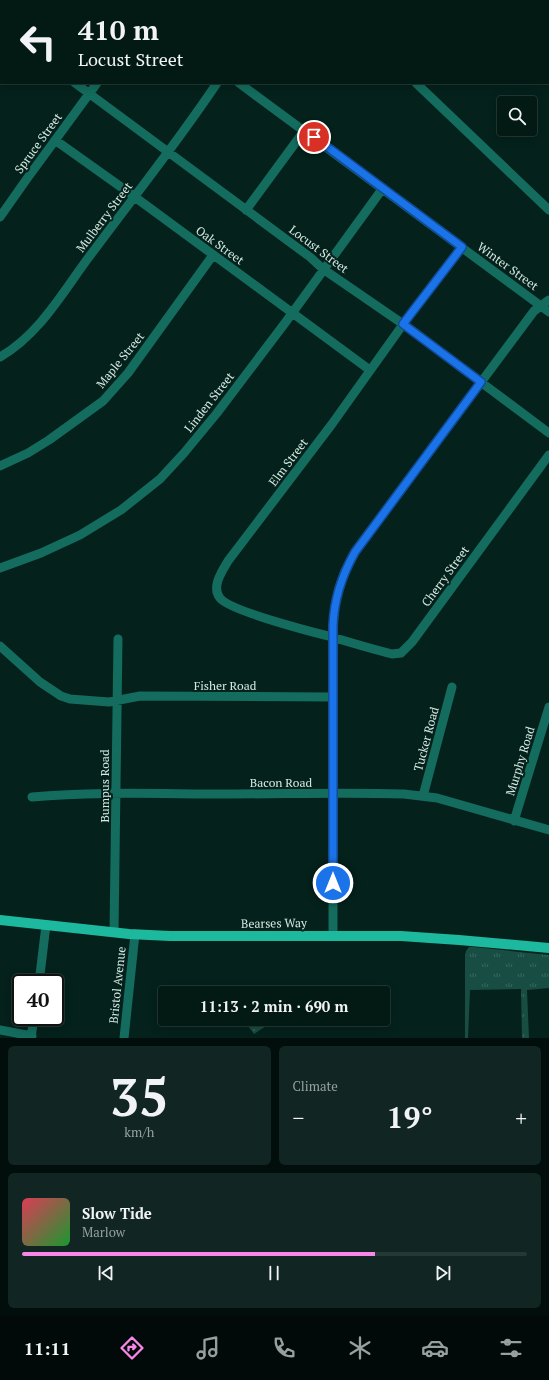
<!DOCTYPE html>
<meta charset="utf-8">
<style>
:root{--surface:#031914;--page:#112622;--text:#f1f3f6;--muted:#97a0a0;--line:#243834;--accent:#f987e8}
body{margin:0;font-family:"PT Serif",serif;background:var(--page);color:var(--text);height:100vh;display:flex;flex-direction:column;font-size:15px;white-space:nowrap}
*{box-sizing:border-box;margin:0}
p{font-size:13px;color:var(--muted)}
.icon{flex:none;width:22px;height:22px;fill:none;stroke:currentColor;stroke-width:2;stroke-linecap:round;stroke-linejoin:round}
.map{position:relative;height:1038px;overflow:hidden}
.details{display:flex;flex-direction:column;gap:8px;padding:8px;background:#020e0b;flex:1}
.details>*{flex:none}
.top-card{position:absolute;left:0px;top:0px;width:549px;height:84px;box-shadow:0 2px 10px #0003,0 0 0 1px var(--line);background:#031914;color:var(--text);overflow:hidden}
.fabs{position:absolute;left:497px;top:96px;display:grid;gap:8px}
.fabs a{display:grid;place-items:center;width:40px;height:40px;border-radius:4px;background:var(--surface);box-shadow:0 2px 10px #0003,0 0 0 1px var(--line);font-size:20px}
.speed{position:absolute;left:12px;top:974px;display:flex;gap:8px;font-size:20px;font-weight:700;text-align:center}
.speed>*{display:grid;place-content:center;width:52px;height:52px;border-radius:50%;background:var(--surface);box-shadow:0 2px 10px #0003,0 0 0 1px var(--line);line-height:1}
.speed .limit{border:2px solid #111;border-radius:6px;background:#fff;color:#111}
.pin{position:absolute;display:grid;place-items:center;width:34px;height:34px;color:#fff;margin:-17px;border:2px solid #fff;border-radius:50%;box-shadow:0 1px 4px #0007}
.me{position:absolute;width:44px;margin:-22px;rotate:0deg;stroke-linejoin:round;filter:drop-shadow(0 0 3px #0008)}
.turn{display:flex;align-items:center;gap:14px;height:84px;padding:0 12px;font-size:18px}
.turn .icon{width:52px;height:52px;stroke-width:2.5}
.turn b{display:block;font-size:28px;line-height:34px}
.big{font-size:30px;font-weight:700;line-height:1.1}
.details .widget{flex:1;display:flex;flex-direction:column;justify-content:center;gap:6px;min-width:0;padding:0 14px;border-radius:6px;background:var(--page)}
.details .dial{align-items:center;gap:0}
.dial b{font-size:52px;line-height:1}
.song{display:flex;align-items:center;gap:12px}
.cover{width:48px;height:48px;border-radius:6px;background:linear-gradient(135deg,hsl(350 70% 55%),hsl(130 70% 35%))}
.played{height:4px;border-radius:2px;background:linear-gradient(90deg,var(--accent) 70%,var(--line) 70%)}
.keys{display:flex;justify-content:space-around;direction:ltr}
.heat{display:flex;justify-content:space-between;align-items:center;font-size:22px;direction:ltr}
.details .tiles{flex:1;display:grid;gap:8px;grid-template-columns:1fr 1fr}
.widget:last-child{grid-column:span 2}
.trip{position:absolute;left:158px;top:986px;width:232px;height:40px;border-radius:4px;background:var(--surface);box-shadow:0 2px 10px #0003,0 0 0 1px var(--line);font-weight:700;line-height:40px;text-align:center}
.tab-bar{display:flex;height:64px;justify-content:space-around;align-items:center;background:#010a08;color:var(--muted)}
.tab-bar .icon{width:28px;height:28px}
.tab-bar .current{color:var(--accent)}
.tab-bar b{font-size:18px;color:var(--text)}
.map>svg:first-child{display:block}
</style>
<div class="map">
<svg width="549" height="1038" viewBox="0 0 549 1038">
<defs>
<pattern id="grass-tufts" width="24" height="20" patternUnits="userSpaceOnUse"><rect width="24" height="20" fill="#174d43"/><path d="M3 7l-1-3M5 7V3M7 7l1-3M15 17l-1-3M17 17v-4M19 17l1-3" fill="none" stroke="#38675e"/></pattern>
<pattern id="park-dots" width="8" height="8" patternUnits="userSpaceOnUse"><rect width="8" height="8" fill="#174d43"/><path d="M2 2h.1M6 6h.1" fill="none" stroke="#38675e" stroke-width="1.8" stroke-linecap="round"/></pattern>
</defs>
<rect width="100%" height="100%" fill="#04211b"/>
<path fill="url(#grass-tufts)" d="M469 947H474L549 955V988L527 990 529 1038H522L521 989 470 990 468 1038H465V955L466 951Z"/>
<path fill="url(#park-dots)" d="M243 1019H274L275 1020 254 1034Z"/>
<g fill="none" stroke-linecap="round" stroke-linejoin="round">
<path stroke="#136c5d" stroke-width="9" d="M128 0 129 1
M328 0 329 1
M35 1 36 0
M0 27 1 28
M0 50 1 49
M75 83 310 257 323 269 403 324 549 433
M239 83 549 312
M416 83 549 210
M55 140 128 192 370 370
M246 210 304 131
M0 217 26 180 97 83
M462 247 409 316 332 424 228 561C222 571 211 587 220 598 229 611 313 632 332 637 352 643 372 649 392 654L401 653 412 642 549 455
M0 357C42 333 66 286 95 249 136 194 179 140 217 83
M0 466 28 453 49 440 103 401 128 373 213 255
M0 568 41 553 80 535 121 510 160 479 184 453 217 413 285 323 383 188
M0 646 40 682 61 696 70 699 109 702 140 696 333 697
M423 796 452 687
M32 797C97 791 163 794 228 794 287 794 345 792 404 794L437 798 549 830
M514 821 549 707
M114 932 118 639
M333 936V626L335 606 339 588 345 571 355 552 534 311 549 300
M39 983 46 925
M0 1030 32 1036
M31 1038 34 1017
M124 1038 135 934"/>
<path stroke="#1db99f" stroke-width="10" d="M0 920 129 934 170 936H401L459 940 549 948"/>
</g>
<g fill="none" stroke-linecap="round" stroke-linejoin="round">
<defs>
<path id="route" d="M314 137 462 247 403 324 481 382 355 552C342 575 334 599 333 626V883"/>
</defs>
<use href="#route" stroke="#114b97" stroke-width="10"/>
<use href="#route" stroke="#1a73e8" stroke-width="7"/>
</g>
<g text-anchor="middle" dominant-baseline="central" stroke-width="4" stroke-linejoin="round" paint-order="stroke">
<g font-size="12" fill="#d5e9e3" stroke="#04211b">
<text transform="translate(38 143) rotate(-54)">Spruce Street</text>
<text transform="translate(104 217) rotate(-53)">Mulberry Street</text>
<text transform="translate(220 245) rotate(36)">Oak Street</text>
<text transform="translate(319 249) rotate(37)">Locust Street</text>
<text transform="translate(508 266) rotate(36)">Winter Street</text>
<text transform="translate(120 360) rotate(-51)">Maple Street</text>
<text transform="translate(209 402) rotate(-52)">Linden Street</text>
<text transform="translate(288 462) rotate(-53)">Elm Street</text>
<text transform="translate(445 576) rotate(-54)">Cherry Street</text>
<text x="225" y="685">Fisher Road</text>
<text transform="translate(426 739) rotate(-75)">Tucker Road</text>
<text transform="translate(520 761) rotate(-73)">Murphy Road</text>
<text x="281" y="782">Bacon Road</text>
<text transform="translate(104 786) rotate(-90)">Bumpus Road</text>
<text transform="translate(274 923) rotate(-1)">Bearses Way</text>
<text transform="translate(117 985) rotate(-84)">Bristol Avenue</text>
</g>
</g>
</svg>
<div class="fabs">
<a><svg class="icon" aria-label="search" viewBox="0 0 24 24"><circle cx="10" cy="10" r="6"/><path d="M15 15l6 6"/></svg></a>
</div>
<div class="speed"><div class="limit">40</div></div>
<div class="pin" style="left:314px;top:137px;background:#d93025"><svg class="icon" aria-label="arrive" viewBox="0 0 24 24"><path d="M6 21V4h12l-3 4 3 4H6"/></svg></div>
<svg class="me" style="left:333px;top:883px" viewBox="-20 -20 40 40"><circle r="17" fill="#1a73e8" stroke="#fff" stroke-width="3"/><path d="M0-11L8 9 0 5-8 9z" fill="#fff"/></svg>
<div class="trip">11:13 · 2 min · 690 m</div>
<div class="top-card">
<div class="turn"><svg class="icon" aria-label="left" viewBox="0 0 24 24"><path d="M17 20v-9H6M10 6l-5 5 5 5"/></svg><div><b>410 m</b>Locust Street</div></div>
</div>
</div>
<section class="details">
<div class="tiles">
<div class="widget dial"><b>35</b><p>km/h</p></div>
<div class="widget"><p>Climate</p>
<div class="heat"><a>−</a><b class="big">19°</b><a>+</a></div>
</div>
<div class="widget">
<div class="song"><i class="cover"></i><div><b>Slow Tide</b><p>Marlow</p></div></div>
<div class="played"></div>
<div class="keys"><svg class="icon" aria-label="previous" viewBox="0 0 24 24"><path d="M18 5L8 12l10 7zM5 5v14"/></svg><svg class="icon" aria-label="pause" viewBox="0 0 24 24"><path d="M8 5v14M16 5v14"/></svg><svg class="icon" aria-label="next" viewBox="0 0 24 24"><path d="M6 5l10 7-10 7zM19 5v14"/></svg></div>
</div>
</div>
</section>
<nav class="tab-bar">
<b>11:11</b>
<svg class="icon current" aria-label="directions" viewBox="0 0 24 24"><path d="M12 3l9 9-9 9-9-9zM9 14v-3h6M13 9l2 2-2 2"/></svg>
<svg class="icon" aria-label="music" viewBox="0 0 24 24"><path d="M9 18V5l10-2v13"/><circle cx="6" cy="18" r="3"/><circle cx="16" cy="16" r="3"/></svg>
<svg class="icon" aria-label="phone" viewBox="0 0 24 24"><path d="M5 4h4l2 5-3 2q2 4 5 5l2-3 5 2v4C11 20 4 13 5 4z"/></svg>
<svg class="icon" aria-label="climate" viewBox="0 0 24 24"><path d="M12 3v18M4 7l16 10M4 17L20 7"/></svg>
<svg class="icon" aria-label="car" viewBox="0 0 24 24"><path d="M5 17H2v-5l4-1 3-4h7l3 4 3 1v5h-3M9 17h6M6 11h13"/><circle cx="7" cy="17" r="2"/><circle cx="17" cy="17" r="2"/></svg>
<svg class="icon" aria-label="filters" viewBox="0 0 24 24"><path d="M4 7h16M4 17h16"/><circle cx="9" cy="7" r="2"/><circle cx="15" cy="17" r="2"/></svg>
</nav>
